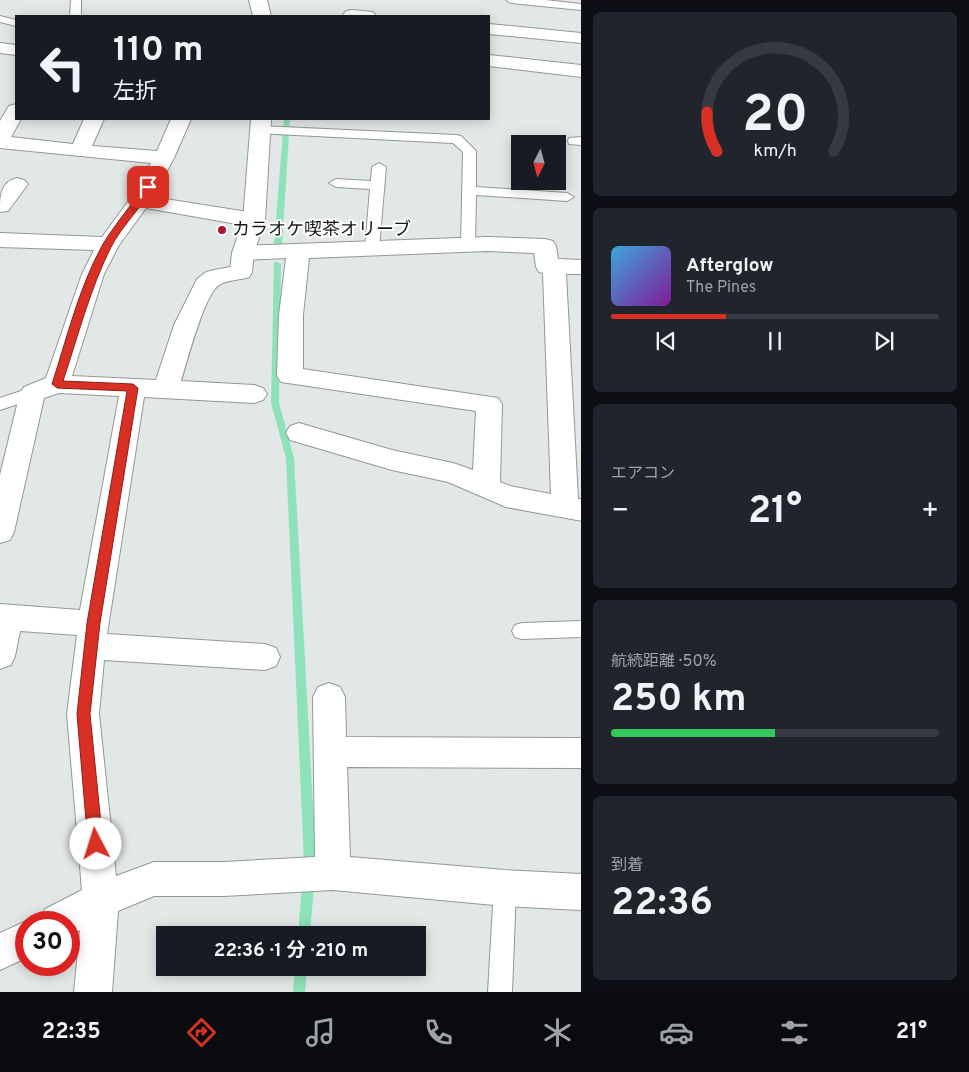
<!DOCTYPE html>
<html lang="ja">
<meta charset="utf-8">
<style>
:root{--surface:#171b24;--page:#20242c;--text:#f1f3f6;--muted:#9ea1a6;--line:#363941;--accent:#d93025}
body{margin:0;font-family:Overpass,"Noto Sans JP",sans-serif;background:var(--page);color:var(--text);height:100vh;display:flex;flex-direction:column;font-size:19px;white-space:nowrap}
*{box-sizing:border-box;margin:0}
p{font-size:16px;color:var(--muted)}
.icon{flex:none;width:28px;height:28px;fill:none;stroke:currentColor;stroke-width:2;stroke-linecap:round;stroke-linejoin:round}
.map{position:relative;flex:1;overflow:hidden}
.side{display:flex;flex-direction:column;gap:12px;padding:12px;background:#0d0f14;width:388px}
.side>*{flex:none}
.guide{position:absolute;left:15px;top:15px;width:475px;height:105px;border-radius:0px;box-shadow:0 2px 12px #0003;background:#171b24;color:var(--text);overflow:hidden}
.needle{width:32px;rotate:186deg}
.buttons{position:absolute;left:511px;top:135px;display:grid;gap:10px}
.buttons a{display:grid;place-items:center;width:55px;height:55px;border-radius:0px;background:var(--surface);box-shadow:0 2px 12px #0003;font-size:25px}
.speed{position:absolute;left:15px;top:911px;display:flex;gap:10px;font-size:25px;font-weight:700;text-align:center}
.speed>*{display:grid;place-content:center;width:65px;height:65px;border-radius:50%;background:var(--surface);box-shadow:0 2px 12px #0003;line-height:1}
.speed .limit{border:8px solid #d22;background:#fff;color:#111}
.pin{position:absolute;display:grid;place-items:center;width:42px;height:42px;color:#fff;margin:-21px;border-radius:10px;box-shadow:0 2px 8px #0006}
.me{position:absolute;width:55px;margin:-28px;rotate:355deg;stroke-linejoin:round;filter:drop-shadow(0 0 4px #0008)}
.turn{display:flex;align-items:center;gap:18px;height:105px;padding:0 15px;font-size:22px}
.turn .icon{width:65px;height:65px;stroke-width:2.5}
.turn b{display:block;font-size:35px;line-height:42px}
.big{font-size:38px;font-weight:700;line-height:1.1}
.side .tile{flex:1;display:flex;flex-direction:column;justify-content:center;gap:8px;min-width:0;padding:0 18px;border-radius:8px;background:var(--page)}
.side .dial{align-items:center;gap:0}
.dial svg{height:130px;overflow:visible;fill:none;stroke:var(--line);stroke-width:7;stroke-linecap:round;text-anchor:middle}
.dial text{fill:var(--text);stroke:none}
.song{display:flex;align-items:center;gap:15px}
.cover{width:60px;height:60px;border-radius:8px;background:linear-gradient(135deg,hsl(200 70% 55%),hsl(290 70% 35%))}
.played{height:5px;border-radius:2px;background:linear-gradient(90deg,var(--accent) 35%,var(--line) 35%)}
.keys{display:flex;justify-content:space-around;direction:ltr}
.heat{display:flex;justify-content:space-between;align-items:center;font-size:28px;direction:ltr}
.charge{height:8px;border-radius:4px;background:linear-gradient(90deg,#34c759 50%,var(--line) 0)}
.trip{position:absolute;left:156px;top:926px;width:270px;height:50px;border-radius:0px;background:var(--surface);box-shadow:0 2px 12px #0003;font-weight:700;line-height:50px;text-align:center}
.menu{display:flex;height:80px;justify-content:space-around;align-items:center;background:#090b0e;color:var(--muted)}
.menu .icon{width:35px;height:35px}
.menu .current{color:var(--accent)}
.menu b{font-size:22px;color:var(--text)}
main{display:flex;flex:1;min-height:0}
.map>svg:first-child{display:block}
</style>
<main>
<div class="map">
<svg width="582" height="992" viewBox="0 0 582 992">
<rect width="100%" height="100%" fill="#e2e8e5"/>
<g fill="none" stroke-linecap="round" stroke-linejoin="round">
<path fill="#8de2b9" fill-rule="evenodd" d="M284 119H290L282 244 278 246 274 244Z
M274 262H277L281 264 279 403 294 458 316 862 310 935H298L304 862 286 458 271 403Z
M295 968H307L305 992H293Z"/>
<defs>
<path id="service" d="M71 0H81V16H70Z
M506 0H545L582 4V10L511 3Z
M0 16 16 20V26L0 22Z
M260 126 456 135 461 136 476 151V187L567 193 574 197 567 201 476 195 475 245 473 248H463L461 245 463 152 453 143 256 133 254 130 256 127Z
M582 137V145L569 144 568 141 569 138Z
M379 163 386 167 379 248 377 251H367L365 248 370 189 336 187 329 183 336 179 371 181 372 167Z
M33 387 39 389 41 393 39 397 0 410V398Z
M582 621V637L522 639 515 637 512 631 515 625 522 623Z
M505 877 513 880 516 888 512 992H488L494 888 497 880Z"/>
<path id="minor" d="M352 10 373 12 376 16H342L346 11Z
M489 24 582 33V43L489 34Z
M0 43 16 45V55L0 53Z
M489 55 582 65V77L489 66Z
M16 104V119H21L11 137 73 144 84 119H104L92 146 157 151 171 119H191L174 158 153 197 254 213 262 215 265 220 262 225 254 227 146 208 119 245 104 274 72 376 156 380 174 325 197 279 206 272 214 270 241 265 249 267 252 272 249 277C240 280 227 280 219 285 204 295 187 362 181 381L254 385 263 388 267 394 263 400 254 403 144 397 107 634 265 644 276 648 280 657 276 666 265 670 104 660 99 714 116 876 154 862H224L315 857 313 697 318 687 329 683 340 687 345 697 346 737 582 738V768L347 767 350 857 505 870 582 874V910L505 906 333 890 224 896H154L118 911 112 992H74L80 930 69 936V922H40L45 909 82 890 67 714 77 635 20 631 15 656 11 665 0 669V604L80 610 119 396 59 393 44 398 14 532 10 540 0 543V475L20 393 24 387 46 378 82 274 94 250 0 247V233L102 237 130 199 151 163 0 148V121L9 106Z
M17 178 24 180 28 184 8 211 0 212C0 197 0 182 17 178Z
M487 237 545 239 553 241 556 246 558 259 582 260V274H566L578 499H582V521L506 507 448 482 392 470 290 440 286 433 290 426 299 423 392 450 453 463 473 470 476 411 281 382 277 376 279 315 286 258 243 260 235 258 232 253 235 248 243 246ZM487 251 534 253 536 267 539 272 543 273 551 494 510 486 500 482 502 404 498 398 303 369V315L309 258Z
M26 921 30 922H26V958L0 970V933Z"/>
<path id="tertiary" d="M249 0H267L271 16H253Z
M251 119H271L265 220 254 253 252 272 249 277 241 279 233 277 230 272 232 253 243 220Z"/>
</defs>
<use href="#service" stroke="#939895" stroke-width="2"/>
<use href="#minor" stroke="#939895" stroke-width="2"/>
<use href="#tertiary" stroke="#939895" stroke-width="2"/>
<use href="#service" fill="#fff" fill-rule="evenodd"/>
<use href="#minor" fill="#fff" fill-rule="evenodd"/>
<use href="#tertiary" fill="#fff" fill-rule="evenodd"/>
</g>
<path fill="#d93025" stroke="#8d1f18" d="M148 184 153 187C141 208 122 226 111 247 90 289 78 336 63 381L133 384 138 388 100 623 90 714 103 844 101 849 96 851 91 849 88 844 77 714 87 623 127 391 57 388 52 384C67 338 79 287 103 244 115 224 132 205 145 185Z"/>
<circle fill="#a9132f" stroke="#fff" stroke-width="2" cx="222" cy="230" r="5"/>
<g text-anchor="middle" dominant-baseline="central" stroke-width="4" stroke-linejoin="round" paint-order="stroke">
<g font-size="18" fill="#161817" stroke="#fff" text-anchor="start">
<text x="232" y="230">カラオケ喫茶オリーブ</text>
</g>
</g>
</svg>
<div class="buttons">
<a><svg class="needle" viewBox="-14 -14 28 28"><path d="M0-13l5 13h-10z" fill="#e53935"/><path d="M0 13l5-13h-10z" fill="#9ea1a6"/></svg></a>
</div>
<div class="speed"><div class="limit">30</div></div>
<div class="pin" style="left:148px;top:187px;background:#d93025"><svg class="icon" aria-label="arrive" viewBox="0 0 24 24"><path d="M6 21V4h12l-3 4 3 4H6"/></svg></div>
<svg class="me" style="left:96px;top:844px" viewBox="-20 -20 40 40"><circle r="19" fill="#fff"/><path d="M0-13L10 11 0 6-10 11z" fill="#d93025"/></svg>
<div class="trip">22:36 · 1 分 · 210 m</div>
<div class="guide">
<div class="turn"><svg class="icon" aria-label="left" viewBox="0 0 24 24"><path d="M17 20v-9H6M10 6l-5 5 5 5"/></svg><div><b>110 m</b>左折</div></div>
</div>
</div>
<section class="side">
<div class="tile dial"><svg viewBox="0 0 100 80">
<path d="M14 69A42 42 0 1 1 86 69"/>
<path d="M14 69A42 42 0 0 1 8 45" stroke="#d93025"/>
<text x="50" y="56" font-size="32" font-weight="700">20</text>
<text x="50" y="72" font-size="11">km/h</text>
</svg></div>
<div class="tile">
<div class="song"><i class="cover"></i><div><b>Afterglow</b><p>The Pines</p></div></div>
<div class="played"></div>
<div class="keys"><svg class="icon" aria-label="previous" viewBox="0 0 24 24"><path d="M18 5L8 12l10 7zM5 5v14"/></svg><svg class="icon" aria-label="pause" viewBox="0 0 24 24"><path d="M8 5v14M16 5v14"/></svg><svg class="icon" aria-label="next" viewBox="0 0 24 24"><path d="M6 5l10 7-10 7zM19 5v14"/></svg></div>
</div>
<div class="tile"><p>エアコン</p>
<div class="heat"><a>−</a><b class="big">21°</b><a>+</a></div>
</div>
<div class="tile"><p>航続距離 · 50%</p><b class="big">250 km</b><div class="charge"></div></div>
<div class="tile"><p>到着</p><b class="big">22:36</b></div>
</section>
</main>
<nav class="menu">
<b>22:35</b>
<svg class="icon current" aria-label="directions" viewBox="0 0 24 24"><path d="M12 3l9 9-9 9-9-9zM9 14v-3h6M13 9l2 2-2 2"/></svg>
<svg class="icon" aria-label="music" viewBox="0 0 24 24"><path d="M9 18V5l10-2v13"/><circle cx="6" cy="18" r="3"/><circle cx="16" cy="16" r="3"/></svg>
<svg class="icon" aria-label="phone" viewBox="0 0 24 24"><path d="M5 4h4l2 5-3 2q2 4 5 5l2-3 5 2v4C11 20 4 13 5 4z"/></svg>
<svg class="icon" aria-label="climate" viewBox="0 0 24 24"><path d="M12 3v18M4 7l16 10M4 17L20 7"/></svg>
<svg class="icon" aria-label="car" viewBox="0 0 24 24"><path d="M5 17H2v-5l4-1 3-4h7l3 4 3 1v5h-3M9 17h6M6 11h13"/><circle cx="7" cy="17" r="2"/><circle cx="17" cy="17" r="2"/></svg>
<svg class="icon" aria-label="filters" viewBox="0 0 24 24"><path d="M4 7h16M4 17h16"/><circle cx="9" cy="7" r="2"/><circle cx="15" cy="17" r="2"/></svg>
<b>21°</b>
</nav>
